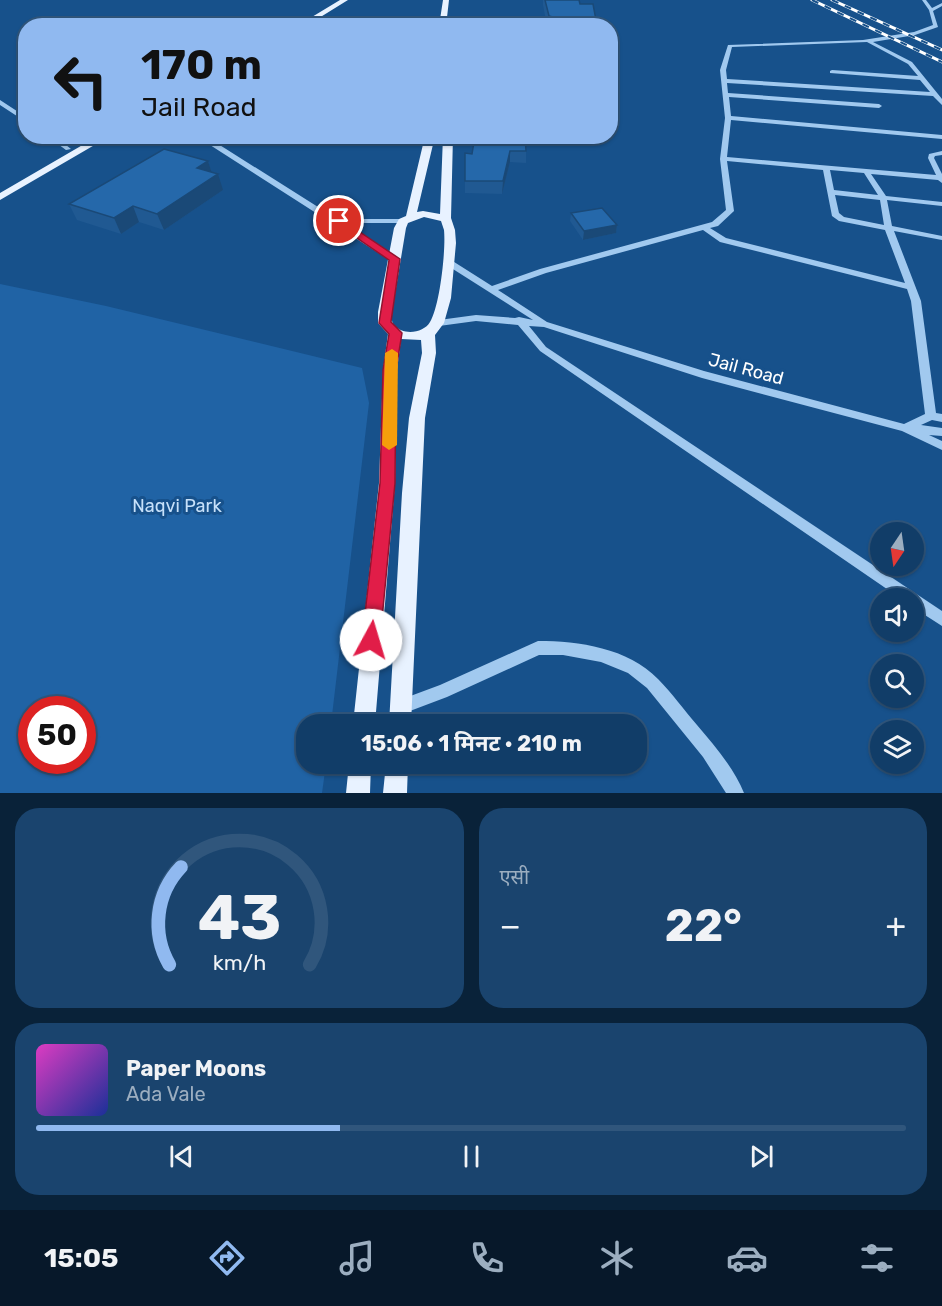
<!DOCTYPE html>
<html lang="hi">
<meta charset="utf-8">
<style>
:root{--surface:#113d68;--page:#1a446e;--text:#f1f3f6;--muted:#9caec0;--line:#30567c;--accent:#90b9f0}
body{margin:0;font-family:Rubik,"Noto Sans Devanagari",sans-serif;background:var(--page);color:var(--text);height:100vh;display:flex;flex-direction:column;font-size:22px;white-space:nowrap}
*{box-sizing:border-box;margin:0}
p{font-size:20px;color:var(--muted)}
.icon{flex:none;width:33px;height:33px;fill:none;stroke:currentColor;stroke-width:2;stroke-linecap:round;stroke-linejoin:round}
.map{position:relative;height:793px;overflow:hidden}
.panel{display:flex;flex-direction:column;gap:15px;padding:15px;background:#092239;flex:1}
.panel>*{flex:none}
.hud{position:absolute;left:18px;top:18px;width:600px;height:126px;border-radius:24px;box-shadow:0 2px 4px #0004,0 0 0 2px var(--line);background:#90b9f0;color:#111;overflow:hidden}
.needle{width:39px;rotate:193deg}
.buttons{position:absolute;left:870px;top:522px;display:grid;gap:12px}
.buttons a{display:grid;place-items:center;width:54px;height:54px;border-radius:50%;background:var(--surface);box-shadow:0 2px 4px #0004,0 0 0 2px var(--line);font-size:30px}
.speed{position:absolute;left:18px;top:696px;display:flex;gap:12px;font-size:30px;font-weight:700;text-align:center}
.speed>*{display:grid;place-content:center;width:78px;height:78px;border-radius:50%;background:var(--surface);box-shadow:0 2px 4px #0004,0 0 0 2px var(--line);line-height:1}
.speed .limit{border:9px solid #d22;background:#fff;color:#111}
.pin{position:absolute;display:grid;place-items:center;width:51px;height:51px;color:#fff;margin:-26px;border:3px solid #fff;border-radius:50%;box-shadow:0 2px 6px #0007}
.me{position:absolute;width:66px;margin:-33px;rotate:6deg;stroke-linejoin:round;filter:drop-shadow(0 0 4px #0008)}
.turn{display:flex;align-items:center;gap:21px;height:126px;padding:0 24px;font-size:27px}
.turn .icon{width:78px;height:78px;stroke-width:2.5}
.turn b{display:block;font-size:42px;line-height:51px}
.big{font-size:45px;font-weight:700;line-height:1.1}
.panel .tile{flex:1;display:flex;flex-direction:column;justify-content:center;gap:9px;min-width:0;padding:0 21px;border-radius:24px;background:var(--page)}
.panel .dial{align-items:center;gap:0}
.dial svg{height:156px;overflow:visible;fill:none;stroke:var(--line);stroke-width:7;stroke-linecap:round;text-anchor:middle}
.dial text{fill:var(--text);stroke:none}
.song{display:flex;align-items:center;gap:18px}
.cover{width:72px;height:72px;border-radius:9px;background:linear-gradient(135deg,hsl(310 70% 55%),hsl(230 70% 35%))}
.played{height:6px;border-radius:3px;background:linear-gradient(90deg,var(--accent) 35%,var(--line) 35%)}
.keys{display:flex;justify-content:space-around;direction:ltr}
.heat{display:flex;justify-content:space-between;align-items:center;font-size:33px;direction:ltr}
.panel .tiles{flex:1;display:grid;gap:15px;grid-template-columns:1fr 1fr}
.tile:last-child{grid-column:span 2}
.trip{position:absolute;left:296px;top:714px;width:351px;height:60px;border-radius:24px;background:var(--surface);box-shadow:0 2px 4px #0004,0 0 0 2px var(--line);font-weight:700;line-height:60px;text-align:center}
.tab-bar{display:flex;height:96px;justify-content:space-around;align-items:center;background:#07182a;color:var(--muted)}
.tab-bar .icon{width:42px;height:42px}
.tab-bar .active{color:var(--accent)}
.tab-bar b{font-size:27px;color:var(--text)}
.map>svg:first-child{display:block}
</style>
<div class="map">
<svg width="942" height="793" viewBox="0 0 942 793">
<rect width="100%" height="100%" fill="#17518b"/>
<path fill="#2063a5" fill-rule="evenodd" d="M0 284 106 306 362 368 369 403 331 724H306V764H326L322 793H0ZM32 710H82V760H32Z"/>
<g fill="none" stroke-linecap="round" stroke-linejoin="round">
<path fill="#a1c9ef" fill-rule="evenodd" d="M922 0H926L932 8 942 3V6L933 11 938 27 915 35 873 42 912 62 942 99V105L933 96 727 83 728 93 879 104 882 106 879 108 729 97 731 116 942 135V139L731 120 727 157 936 175 928 158 929 154 942 151V155L935 156 934 158 942 174V183L938 180 871 174 886 196 942 202V206L887 200 892 226 942 236V240L894 231 921 301 936 413 942 414V422L932 420 921 425 942 428V436L929 435 942 441V450L902 431 702 378 544 327 529 326 546 347 942 611V626L914 608V598H900L540 351 518 325 476 321 439 326 434 323 439 320 476 315 515 318 519 317 533 320 445 264V260H451L492 286 540 269 712 222 726 210 720 159 725 118 720 70 728 45 863 40 914 32 933 25 929 10ZM867 42 908 64 918 76 832 70 830 71V73L920 80 930 92 727 79 726 70 732 47ZM727 161 823 170 832 216 839 221 885 230 905 283 726 238 710 228 718 226 734 211ZM830 170 864 173 878 195 834 190ZM835 195 880 200 884 225 844 217 839 213ZM703 230 720 242 907 289 911 301 925 414 904 424 704 371 547 322 498 290 546 273Z
M0 100 26 117V122L0 105Z
M47 136H55L71 149 66 150Z
M196 136H205L215 142 337 219H406L407 221 403 223H344L398 259 397 261H391Z
M538 641C579 641 628 648 658 679 672 693 684 710 697 725 714 745 734 768 744 793H726L703 757 647 688 628 673 601 662 563 655H539L447 697 402 714 397 711 394 706 397 701 440 685Z"/>
<path fill="#e8f2ff" fill-rule="evenodd" d="M340 0H348L306 26H297Z
M443 0H449L446 26H439Z
M98 136H110L0 200V193Z
M425 136H435L417 212 423 211 440 214 443 136H453L451 218 455 230 456 243 451 298 444 323 435 335 436 353 425 418 411 724H389L402 493 409 418 422 353 421 340 401 339 397 370 395 483 375 724H353L379 483 383 370 388 334 378 323V312L394 228 399 219 406 216ZM424 217 441 221 444 230C446 249 440 306 430 322 424 333 403 336 394 325 391 322 392 316 392 312L406 228 408 223Z
M349 764H371L370 793H346Z
M386 764H408L407 793H383Z"/>
<defs>
<path id="rail" d="M812 0 942 62
M832 0 942 50"/>
</defs>
<use href="#rail" stroke="#fff" stroke-width="3"/>
<use href="#rail" stroke="#17518b" stroke-width="2" stroke-dasharray="7" stroke-linecap="butt"/>
</g>
<path fill="#205992" d="M543 0H579L580 4 596 20 595 26H547L543 5Z
M475 136 526 151V163L510 162 502 194 465 193V153L472 154Z
M208 161 211 172 223 190 164 230 139 222 121 234 77 220 69 204Z
M571 213 617 225 616 233 583 240 570 221Z"/>
<path fill="#1a4977" d="M510 151V162L502 194 503 181Z
M208 161 213 177 197 168Z
M218 174 223 190 164 230 157 214Z
M133 206 139 222 121 234 114 218Z
M617 225 616 233 583 240 584 231Z"/>
<path fill="#2568aa" stroke="#1a4977" stroke-width="1.5" d="M545 0H579L580 4H593L596 20H589L591 26H553V17L549 16Z
M475 136H525L526 151H510L503 181H465V153L472 154Z
M164 149 208 161 197 168 218 174 157 214 133 206 114 218 69 204Z
M602 208 617 225 584 231 571 213Z"/>
<path fill="#e11d48" stroke="#92132f" stroke-width="1.5" d="M339 218 400 259 391 322 402 333 396 370 395 483 380 640 377 647 371 649 364 647 362 640 380 483 383 370 389 334 379 323 389 260 335 223 334 221Z"/>
<path fill="#f59e0b" d="M392 349 398 353 397 445 389 450 382 445 385 353Z"/>
<g text-anchor="middle" dominant-baseline="central" stroke-width="6" stroke-linejoin="round" paint-order="stroke">
<g font-size="18" fill="#fff" stroke="#17518b">
<text transform="translate(746 369) rotate(15)">Jail Road</text>
</g>
<g font-size="18" fill="#c7e1fa" stroke="#17518b">
<text x="177" y="506">Naqvi Park</text>
</g>
</g>
</svg>
<div class="buttons">
<a><svg class="needle" viewBox="-14 -14 28 28"><path d="M0-13l5 13h-10z" fill="#e53935"/><path d="M0 13l5-13h-10z" fill="#9caec0"/></svg></a>
<a><svg class="icon" aria-label="sound" viewBox="0 0 24 24"><path d="M4 9h4l5-4v14l-5-4H4zM17 9q2 3 0 6"/></svg></a>
<a><svg class="icon" aria-label="search" viewBox="0 0 24 24"><circle cx="10" cy="10" r="6"/><path d="M15 15l6 6"/></svg></a>
<a><svg class="icon" aria-label="layers" viewBox="0 0 24 24"><path d="M12 4l9 5-9 5-9-5zM3 14l9 5 9-5"/></svg></a>
</div>
<div class="speed"><div class="limit">50</div></div>
<div class="pin" style="left:339px;top:221px;background:#d93025"><svg class="icon" aria-label="arrive" viewBox="0 0 24 24"><path d="M6 21V4h12l-3 4 3 4H6"/></svg></div>
<svg class="me" style="left:371px;top:640px" viewBox="-20 -20 40 40"><circle r="19" fill="#fff"/><path d="M0-13L10 11 0 6-10 11z" fill="#e11d48"/></svg>
<div class="trip">15:06 · 1 मिनट · 210 m</div>
<div class="hud">
<div class="turn"><svg class="icon" aria-label="left" viewBox="0 0 24 24"><path d="M17 20v-9H6M10 6l-5 5 5 5"/></svg><div><b>170 m</b>Jail Road</div></div>
</div>
</div>
<section class="panel">
<div class="tiles">
<div class="tile dial"><svg viewBox="0 0 100 80">
<path d="M14 69A42 42 0 1 1 86 69"/>
<path d="M14 69A42 42 0 0 1 20 19" stroke="#90b9f0"/>
<text x="50" y="56" font-size="32" font-weight="700">43</text>
<text x="50" y="72" font-size="11">km/h</text>
</svg></div>
<div class="tile"><p>एसी</p>
<div class="heat"><a>−</a><b class="big">22°</b><a>+</a></div>
</div>
<div class="tile">
<div class="song"><i class="cover"></i><div><b>Paper Moons</b><p>Ada Vale</p></div></div>
<div class="played"></div>
<div class="keys"><svg class="icon" aria-label="previous" viewBox="0 0 24 24"><path d="M18 5L8 12l10 7zM5 5v14"/></svg><svg class="icon" aria-label="pause" viewBox="0 0 24 24"><path d="M8 5v14M16 5v14"/></svg><svg class="icon" aria-label="next" viewBox="0 0 24 24"><path d="M6 5l10 7-10 7zM19 5v14"/></svg></div>
</div>
</div>
</section>
<nav class="tab-bar">
<b>15:05</b>
<svg class="icon active" aria-label="directions" viewBox="0 0 24 24"><path d="M12 3l9 9-9 9-9-9zM9 14v-3h6M13 9l2 2-2 2"/></svg>
<svg class="icon" aria-label="music" viewBox="0 0 24 24"><path d="M9 18V5l10-2v13"/><circle cx="6" cy="18" r="3"/><circle cx="16" cy="16" r="3"/></svg>
<svg class="icon" aria-label="phone" viewBox="0 0 24 24"><path d="M5 4h4l2 5-3 2q2 4 5 5l2-3 5 2v4C11 20 4 13 5 4z"/></svg>
<svg class="icon" aria-label="climate" viewBox="0 0 24 24"><path d="M12 3v18M4 7l16 10M4 17L20 7"/></svg>
<svg class="icon" aria-label="car" viewBox="0 0 24 24"><path d="M5 17H2v-5l4-1 3-4h7l3 4 3 1v5h-3M9 17h6M6 11h13"/><circle cx="7" cy="17" r="2"/><circle cx="17" cy="17" r="2"/></svg>
<svg class="icon" aria-label="filters" viewBox="0 0 24 24"><path d="M4 7h16M4 17h16"/><circle cx="9" cy="7" r="2"/><circle cx="15" cy="17" r="2"/></svg>
</nav>
